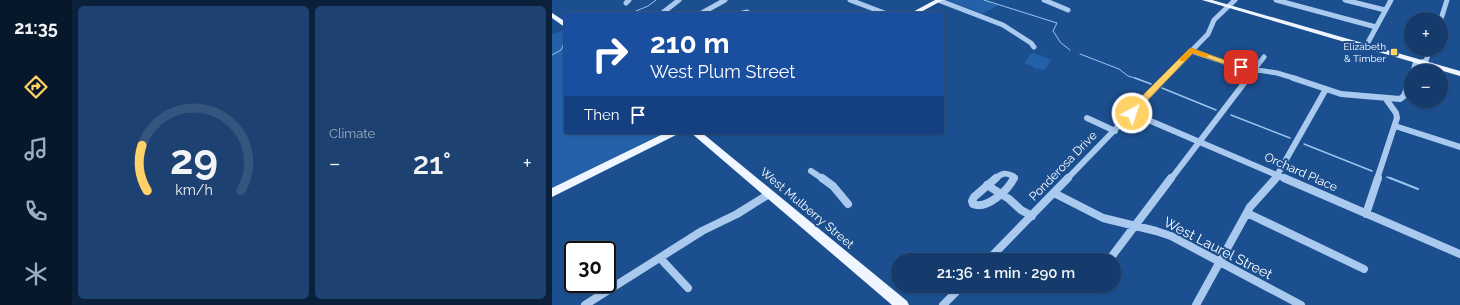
<!DOCTYPE html>
<meta charset="utf-8">
<style>
:root{--surface:#143b6b;--page:#1d4271;--text:#f1f3f6;--muted:#9dadc1;--line:#33557e;--accent:#ffd166}
body{margin:0;font-family:Raleway,sans-serif;background:var(--page);color:var(--text);height:100vh;display:flex;flex-direction:column;font-size:15px;white-space:nowrap}
*{box-sizing:border-box;margin:0}
p{font-size:13px;color:var(--muted)}
.icon{flex:none;width:22px;height:22px;fill:none;stroke:currentColor;stroke-width:2;stroke-linecap:round;stroke-linejoin:round}
.map{position:relative;flex:1;overflow:hidden}
.drawer{display:flex;flex-direction:column;gap:6px;padding:6px;background:#0b203b;width:480px}
.drawer>*{flex:none}
.top-card{position:absolute;left:12px;top:12px;width:380px;height:122px;border-radius:4px;box-shadow:0 1px 3px #0004,0 0 0 1px var(--line);background:#1a4fa0;color:#fff;overflow:hidden}
.controls{position:absolute;left:852px;top:12px;display:grid;gap:8px}
.controls a{display:grid;place-items:center;width:44px;height:44px;border-radius:50%;background:var(--surface);box-shadow:0 1px 3px #0004,0 0 0 1px var(--line);font-size:20px}
.speed{position:absolute;left:12px;top:241px;display:flex;gap:8px;font-size:20px;font-weight:700;text-align:center}
.speed>*{display:grid;place-content:center;width:52px;height:52px;border-radius:50%;background:var(--surface);box-shadow:0 1px 3px #0004,0 0 0 1px var(--line);line-height:1}
.speed .limit{border:2px solid #111;border-radius:6px;background:#fff;color:#111}
.pin{position:absolute;display:grid;place-items:center;width:34px;height:34px;color:#fff;margin:-17px;border-radius:8px;box-shadow:0 2px 6px #0006}
.me{position:absolute;width:44px;margin:-22px;rotate:40deg;stroke-linejoin:round;filter:drop-shadow(0 0 3px #0008)}
.turn{display:flex;align-items:center;gap:14px;height:84px;padding:0 20px;font-size:18px}
.turn .icon{width:52px;height:52px;stroke-width:2.5}
.turn b{display:block;font-size:28px;line-height:34px}
.then{display:flex;align-items:center;height:38px;padding:0 20px;background:#0003;gap:8px;font-size:15px}
.big{font-size:30px;font-weight:600;line-height:1.1}
.drawer .card{flex:1;display:flex;flex-direction:column;justify-content:center;gap:6px;min-width:0;padding:0 14px;border-radius:6px;background:var(--page)}
.drawer .dial{align-items:center;gap:0}
.dial svg{height:104px;overflow:visible;fill:none;stroke:var(--line);stroke-width:7;stroke-linecap:round;text-anchor:middle}
.dial text{fill:var(--text);stroke:none}
.heat{display:flex;justify-content:space-between;align-items:center;font-size:22px;direction:ltr}
.drawer .tiles{flex:1;display:grid;gap:6px;grid-template-columns:repeat(2,1fr)}
.trip{position:absolute;left:339px;top:253px;width:230px;height:40px;border-radius:20px;background:var(--surface);box-shadow:0 1px 3px #0004,0 0 0 1px var(--line);font-weight:600;line-height:40px;text-align:center}
main{display:flex;flex:1;min-height:0}
.menu{display:flex;flex-direction:column;width:72px;justify-content:space-around;align-items:center;background:#08182b;color:var(--muted)}
.menu .icon{width:28px;height:28px}
.menu .selected{color:var(--accent)}
.menu b{font-size:18px;color:var(--text)}
.map>svg:first-child{display:block}
</style>
<main>
<nav class="menu">
<b>21:35</b>
<svg class="icon selected" aria-label="directions" viewBox="0 0 24 24"><path d="M12 3l9 9-9 9-9-9zM9 14v-3h6M13 9l2 2-2 2"/></svg>
<svg class="icon" aria-label="music" viewBox="0 0 24 24"><path d="M9 18V5l10-2v13"/><circle cx="6" cy="18" r="3"/><circle cx="16" cy="16" r="3"/></svg>
<svg class="icon" aria-label="phone" viewBox="0 0 24 24"><path d="M5 4h4l2 5-3 2q2 4 5 5l2-3 5 2v4C11 20 4 13 5 4z"/></svg>
<svg class="icon" aria-label="climate" viewBox="0 0 24 24"><path d="M12 3v18M4 7l16 10M4 17L20 7"/></svg>
</nav>
<section class="drawer">
<div class="tiles">
<div class="card dial"><svg viewBox="0 0 100 80">
<path d="M14 69A42 42 0 1 1 86 69"/>
<path d="M14 69A42 42 0 0 1 10 34" stroke="#ffd166"/>
<text x="50" y="56" font-size="32" font-weight="700">29</text>
<text x="50" y="72" font-size="11">km/h</text>
</svg></div>
<div class="card"><p>Climate</p>
<div class="heat"><a>−</a><b class="big">21°</b><a>+</a></div>
</div>
</div>
</section>
<div class="map">
<svg width="908" height="305" viewBox="0 0 908 305">
<rect width="100%" height="100%" fill="#1b4f8f"/>
<path fill="#2461a8" d="M395 0H434L447 5 430 14Z
M10 31 14 35V132H114L0 188V35Z
M481 53 499 60 492 70 482 68 481 66 472 63 479 54Z"/>
<g fill="none" stroke-linecap="round" stroke-linejoin="round">
<path stroke="#9cc4f0" stroke-width="1" d="M432 0 505 23 501 31 509 43 518 50
M77 14 96 6 104 0
M528 54 567 69 576 76 586 79
M0 55 9 50 14 39"/>
<path stroke="#9cc4f0" stroke-width="1.5" d="M583 78 599 84
M610 88 664 110
M679 115 738 138
M752 144 820 171
M835 177 841 179"/>
<path stroke="#9cc4f0" stroke-width="2" d="M838 178 866 189"/>
<path stroke="#a9c9ee" stroke-width="5" d="M298 0 335 14
M386 0 451 25 479 43 482 47
M492 0 516 10
M724 0 824 27
M793 0 833 10
M74 3 77 0
M109 14 127 0
M148 14 173 0
M187 14 195 12 198 14
M889 19 895 0
M814 46 839 0
M639 51 687 67 725 73 745 79
M861 71 863 64 874 61 878 49
M612 79 656 34 662 20 683 0
M695 79 712 57
M858 79 859 76"/>
<path stroke="#a9c9ee" stroke-width="6" d="M741 78 789 94 848 99 852 96 858 78
M580 113 734 179
M535 118 563 131
M843 126 908 147
M259 171 271 179
M443 179C450 173 453 172 461 176V179
M515 179 613 78
M619 179 696 78
M723 179 774 89
M825 179 845 118 844 113 834 99"/>
<path stroke="#a9c9ee" stroke-width="8" d="M270 178 281 186 296 204
M444 178 422 197 420 201 421 204C435 210 456 190 462 178
M732 178 908 254
M435 185 457 199 469 210 480 216
M502 193 551 218 604 231 619 236 749 305
M695 213 812 269
M814 214 826 178
M108 258 136 288
M436 260 516 178
M557 260 619 178
M33 305 150 231 185 214 217 194
M391 305 410 286
M644 305 698 207 724 178"/>
<path fill="#f0f6ff" fill-rule="evenodd" d="M383 0H391L365 14H357Z
M650 0H660L908 71V76Z
M0 13 14 22V28L0 18Z
M115 132H128L126 134 0 197V188Z
M138 132H149L355 301 357 305H340Z"/>
</g>
<path fill="#ffd166" stroke="#a68842" d="M639 48 692 67 691 69H686L641 53 589 107 583 115H577L576 113 583 103 637 49Z"/>
<path fill="#f59e0b" d="M639 48 656 54 657 55 653 58 641 53 633 61H628V58Z"/>
<rect fill="#ffd166" stroke="#1b4f8f" stroke-width="1.5" x="838" y="48" width="8" height="8" rx="2"/>
<g text-anchor="middle" dominant-baseline="central" stroke-width="4" stroke-linejoin="round" paint-order="stroke">
<g font-size="10" fill="#fff" stroke="#1b4f8f" text-anchor="end">
<text x="834" y="46">Elizabeth<tspan x="834" dy="12">&amp; Timber</tspan></text>
</g>
<g font-size="12" fill="#fff" stroke="#1b4f8f">
<text transform="translate(511 166) rotate(-46)">Ponderosa Drive</text>
<text transform="translate(749 172) rotate(24)">Orchard Place</text>
<text transform="translate(255 208) rotate(40)">West Mulberry Street</text>
</g>
<g font-size="14" fill="#fff" stroke="#1b4f8f">
<text transform="translate(666 248) rotate(27)">West Laurel Street</text>
</g>
</g>
</svg>
<div class="controls">
<a>+</a>
<a>−</a>
</div>
<div class="speed"><div class="limit">30</div></div>
<div class="pin" style="left:689px;top:67px;background:#d93025"><svg class="icon" aria-label="arrive" viewBox="0 0 24 24"><path d="M6 21V4h12l-3 4 3 4H6"/></svg></div>
<svg class="me" style="left:580px;top:113px" viewBox="-20 -20 40 40"><circle r="17" fill="#ffd166" stroke="#fff" stroke-width="3"/><path d="M0-11L8 9 0 5-8 9z" fill="#fff"/></svg>
<div class="trip">21:36 · 1 min · 290 m</div>
<div class="top-card">
<div class="turn"><svg class="icon" aria-label="right" viewBox="0 0 24 24"><path d="M7 20v-9h11M14 6l5 5-5 5"/></svg><div><b>210 m</b>West Plum Street</div></div>
<div class="then">Then<svg class="icon" aria-label="arrive" viewBox="0 0 24 24"><path d="M6 21V4h12l-3 4 3 4H6"/></svg></div>
</div>
</div>
</main>
